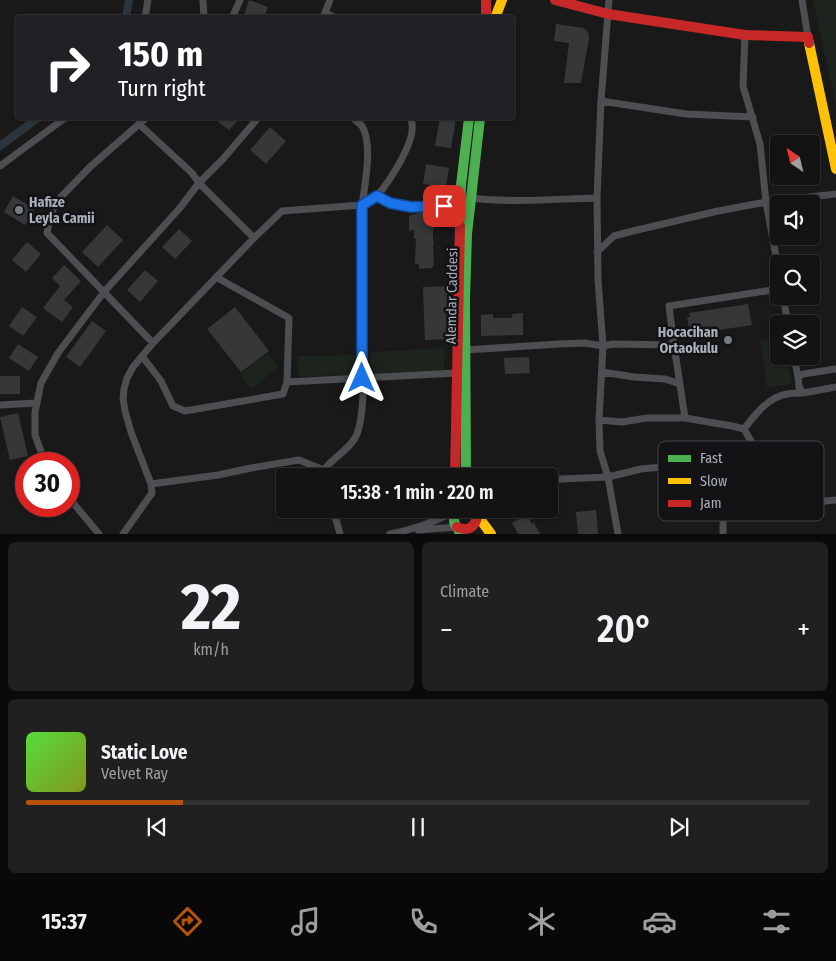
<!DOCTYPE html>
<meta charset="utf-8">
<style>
:root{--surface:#131313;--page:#202021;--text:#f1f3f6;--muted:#9d9ea0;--line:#323233;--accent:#b45309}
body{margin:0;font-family:"Fira Sans Condensed",sans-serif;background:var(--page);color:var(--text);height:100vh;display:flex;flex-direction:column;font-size:19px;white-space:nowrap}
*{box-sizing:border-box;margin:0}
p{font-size:16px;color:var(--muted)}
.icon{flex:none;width:28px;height:28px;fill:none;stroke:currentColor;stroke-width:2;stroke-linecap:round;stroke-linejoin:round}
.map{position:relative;height:534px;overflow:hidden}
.panel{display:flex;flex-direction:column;gap:8px;padding:8px;background:#0a0a0a;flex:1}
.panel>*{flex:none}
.guide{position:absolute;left:15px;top:15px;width:500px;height:105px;border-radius:5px;box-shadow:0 1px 4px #0004,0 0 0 1px var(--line);background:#202124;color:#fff;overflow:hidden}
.needle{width:32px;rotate:325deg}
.buttons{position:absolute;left:770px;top:135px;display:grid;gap:10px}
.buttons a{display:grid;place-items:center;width:50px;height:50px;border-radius:5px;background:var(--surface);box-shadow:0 1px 4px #0004,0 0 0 1px var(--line);font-size:25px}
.speed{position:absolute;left:15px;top:452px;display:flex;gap:10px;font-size:25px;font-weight:700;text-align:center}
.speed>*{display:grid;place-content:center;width:65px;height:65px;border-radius:50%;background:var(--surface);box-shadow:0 1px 4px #0004,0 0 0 1px var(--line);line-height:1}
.speed .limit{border:8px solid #d22;background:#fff;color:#111}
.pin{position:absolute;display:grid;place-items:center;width:42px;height:42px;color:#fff;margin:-21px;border-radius:10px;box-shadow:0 2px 8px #0006}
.me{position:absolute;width:55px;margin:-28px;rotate:0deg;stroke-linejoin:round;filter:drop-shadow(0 0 4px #0008)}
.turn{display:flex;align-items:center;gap:18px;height:105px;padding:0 20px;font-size:22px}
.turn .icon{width:65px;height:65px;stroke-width:2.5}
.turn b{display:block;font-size:35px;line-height:42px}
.big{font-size:38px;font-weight:600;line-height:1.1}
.panel .card{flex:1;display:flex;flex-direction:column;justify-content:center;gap:8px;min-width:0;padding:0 18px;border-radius:8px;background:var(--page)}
.panel .dial{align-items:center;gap:0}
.dial b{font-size:65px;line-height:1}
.song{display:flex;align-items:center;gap:15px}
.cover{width:60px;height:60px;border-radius:8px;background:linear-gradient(135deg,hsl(110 70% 55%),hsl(70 70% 35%))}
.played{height:5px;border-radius:2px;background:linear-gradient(90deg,var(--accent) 20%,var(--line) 20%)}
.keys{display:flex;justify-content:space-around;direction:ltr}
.heat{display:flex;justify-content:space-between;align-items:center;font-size:28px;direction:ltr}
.panel .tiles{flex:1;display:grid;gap:8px;grid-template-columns:1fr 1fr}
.card:last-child{grid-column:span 2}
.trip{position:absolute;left:276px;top:468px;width:282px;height:50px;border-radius:5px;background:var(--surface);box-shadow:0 1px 4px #0004,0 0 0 1px var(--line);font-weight:600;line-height:50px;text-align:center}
.dock{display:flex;height:80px;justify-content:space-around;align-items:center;background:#080808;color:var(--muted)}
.dock .icon{width:35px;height:35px}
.dock .current{color:var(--accent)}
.dock b{font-size:22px;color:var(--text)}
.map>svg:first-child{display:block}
</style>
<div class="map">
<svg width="836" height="534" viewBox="0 0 836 534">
<rect width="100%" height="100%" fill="#191919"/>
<path fill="#1d231d" d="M813 0H836V106Z
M779 337V356H788L792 384 767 388 760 340Z
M445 348 444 370 368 374 370 352Z
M268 353 279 367 251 389 240 374Z
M357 355V375L298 376 297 356Z"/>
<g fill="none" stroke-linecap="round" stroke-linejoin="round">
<path stroke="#2c353b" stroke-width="8" d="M126 18 129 0
M0 146 38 118"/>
</g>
<path fill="#363739" d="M249 0 268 7 264 18H243Z
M556 24 584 28 588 32 589 38 581 83H564L569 43 554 41Z
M222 118H240L229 130 218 122Z
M440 118H456L451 148 435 146Z
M270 127 286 141 266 164 250 150Z
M426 164 449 168 446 187 423 184Z
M13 196 35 209 25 225 4 212Z
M419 213H432L436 215 438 221 433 229V239L434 243 433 247 434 264 432 268 419 269V264H415L416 239 414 238V230L409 231V216Z
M107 225 123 240 98 267 82 252Z
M179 229 192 241 175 259 162 247Z
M27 242 41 254 26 272 12 260Z
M64 265 81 281 64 300 73 307 62 322 43 308 60 286 52 278Z
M145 270 158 281 140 302 127 290Z
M447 286 448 311H446L447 339 425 340 423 287Z
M748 304 752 325 692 334 691 327H689L687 317H690L689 313Z
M22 307 37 317 23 336 9 326Z
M235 307 269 351 241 372 207 329Z
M523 313V335L481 336V315L493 314V318H512V314Z
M92 321 106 331 80 367 66 357Z
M18 344 38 357 29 371 9 358Z
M529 357 530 373 505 374 504 358Z
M0 376H20V394H0Z
M18 413 28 456 10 460 0 417Z
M26 468V489L17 474Z
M596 510 598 534H578L576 512Z
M527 515 532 524 534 523 540 534H518L512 523Z"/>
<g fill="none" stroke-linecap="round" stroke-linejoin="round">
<path stroke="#4d4e52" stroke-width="7" d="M203 0 204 18
M609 0 601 101 597 198 598 280 603 346 599 420 600 451 608 477 618 534
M802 0 808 37
M325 13 336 18
M145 18 148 0
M232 18 240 0
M323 18 330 0
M745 35 743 86 760 144 766 202 779 272
M601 101 686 114 753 117
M146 118 91 166 55 203 48 228 47 233 153 343
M139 124 192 173 199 183 254 238
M0 166 65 118
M377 196C389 182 421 135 410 118
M471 198C513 203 555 199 597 198
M597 252 614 236 633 231 718 211 766 202 836 194
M216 277 289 318 287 382
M783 296 788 324
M674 345 669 306 779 289
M465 350 559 344 585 343 603 346 613 344 674 345 685 418 732 426 744 429 751 441V483L752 508 836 500
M142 356 161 381 173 406 185 411 283 394 287 382 456 373
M794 356 798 377
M836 369 803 374 798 377 799 387 803 393 836 387
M602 372 634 377 665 379 680 384
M0 405 36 403
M599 420 622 422 647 418H685
M744 429C755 415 768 397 787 394 792 393 798 393 803 393
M47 464 43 457 35 435V412L41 383 58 353 104 292 179 209 199 183 223 159 258 118
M325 476 324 470C333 457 351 449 357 434 365 412 363 374 363 350 362 302 362 254 362 205L377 196 390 203 411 207 460 206
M550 481 561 479 608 477 641 469 693 464C701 472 700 475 703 484 714 515 725 513 752 508
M151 484 218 475 251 468 299 460 324 470
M69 498 99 534
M333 509 340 534
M723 511V534
M476 512 483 509
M418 530 457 527
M123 534 152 493 151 484 131 432 125 411 123 398 124 389 127 378 133 367 153 343 254 238 282 211 362 205C365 185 373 143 362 126 359 123 355 120 353 118
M390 534C415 529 431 523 454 512"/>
<path stroke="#4caf50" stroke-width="10" d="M460 226 461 185 469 118
M466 476 465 299 467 234 480 118
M454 509V522L460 533"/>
<path stroke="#ffc107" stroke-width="10" d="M495 18 502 0
M809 43 836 169
M474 509 477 515 491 534"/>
<path stroke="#c62828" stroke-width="10" d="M486 0V18
M555 0 608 14 745 35 808 37 809 43
M455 476 460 226
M457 527C468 532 476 527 477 515"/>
</g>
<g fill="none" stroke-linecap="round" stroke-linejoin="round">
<defs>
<path id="route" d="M362 378V205L377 196 390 203 411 207 444 206"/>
</defs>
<use href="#route" stroke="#114b97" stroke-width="12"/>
<use href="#route" stroke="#1a73e8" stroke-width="9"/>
</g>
<g fill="#777b82" stroke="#131315" stroke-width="2">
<circle cx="19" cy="210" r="5"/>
<circle cx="728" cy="340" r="5"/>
</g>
<g text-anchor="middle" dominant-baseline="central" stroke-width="5" stroke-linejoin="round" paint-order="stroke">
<g font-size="14" font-weight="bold" fill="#aab0ba" stroke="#131315" text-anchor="start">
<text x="29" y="202">Hafize<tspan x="29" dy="16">Leyla Camii</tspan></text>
<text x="718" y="332" text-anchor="end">Hocacihan<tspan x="718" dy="16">Ortaokulu</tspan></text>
</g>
<g font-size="14" fill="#aab0ba" stroke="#131315">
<text transform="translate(452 296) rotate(-89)">Alemdar Caddesi</text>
</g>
</g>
<rect x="658" y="441" width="166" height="80" rx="8" fill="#131315" stroke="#404247" stroke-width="1"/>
<rect x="668" y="455" width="23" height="7" fill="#4caf50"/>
<rect x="668" y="478" width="23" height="6" fill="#ffc107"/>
<rect x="668" y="500" width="23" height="7" fill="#c62828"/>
<g font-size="14" fill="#aab0ba">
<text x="700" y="463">Fast</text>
<text x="700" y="486">Slow</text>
<text x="700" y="508">Jam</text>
</g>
</svg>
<div class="buttons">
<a><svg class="needle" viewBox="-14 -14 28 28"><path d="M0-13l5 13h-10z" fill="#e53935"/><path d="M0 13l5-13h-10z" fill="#9d9ea0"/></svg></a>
<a><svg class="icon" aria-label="sound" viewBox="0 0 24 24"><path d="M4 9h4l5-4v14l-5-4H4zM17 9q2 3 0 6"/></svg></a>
<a><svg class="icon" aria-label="search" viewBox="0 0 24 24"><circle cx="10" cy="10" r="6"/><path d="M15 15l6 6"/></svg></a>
<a><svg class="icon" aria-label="layers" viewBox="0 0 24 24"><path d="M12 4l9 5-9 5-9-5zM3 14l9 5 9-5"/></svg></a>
</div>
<div class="speed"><div class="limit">30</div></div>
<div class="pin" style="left:444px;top:206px;background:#d93025"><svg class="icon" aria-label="arrive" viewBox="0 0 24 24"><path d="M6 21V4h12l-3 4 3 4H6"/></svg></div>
<svg class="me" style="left:362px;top:378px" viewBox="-20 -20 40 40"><path d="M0-17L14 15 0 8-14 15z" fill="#1a73e8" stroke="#fff" stroke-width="4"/></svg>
<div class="trip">15:38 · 1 min · 220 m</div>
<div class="guide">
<div class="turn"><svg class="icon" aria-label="right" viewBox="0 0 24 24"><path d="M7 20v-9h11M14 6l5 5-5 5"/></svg><div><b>150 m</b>Turn right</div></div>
</div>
</div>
<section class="panel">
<div class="tiles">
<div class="card dial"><b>22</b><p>km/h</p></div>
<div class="card"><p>Climate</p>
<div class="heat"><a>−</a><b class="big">20°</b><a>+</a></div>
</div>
<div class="card">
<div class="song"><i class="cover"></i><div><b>Static Love</b><p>Velvet Ray</p></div></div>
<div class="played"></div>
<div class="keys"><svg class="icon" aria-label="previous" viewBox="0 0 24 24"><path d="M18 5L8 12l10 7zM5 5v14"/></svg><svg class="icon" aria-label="pause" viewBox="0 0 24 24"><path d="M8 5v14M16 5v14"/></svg><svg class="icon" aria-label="next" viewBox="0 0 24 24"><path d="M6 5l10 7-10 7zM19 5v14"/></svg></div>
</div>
</div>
</section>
<nav class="dock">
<b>15:37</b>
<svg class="icon current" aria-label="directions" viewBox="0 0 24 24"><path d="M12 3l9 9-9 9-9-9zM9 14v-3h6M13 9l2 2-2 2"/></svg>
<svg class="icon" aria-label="music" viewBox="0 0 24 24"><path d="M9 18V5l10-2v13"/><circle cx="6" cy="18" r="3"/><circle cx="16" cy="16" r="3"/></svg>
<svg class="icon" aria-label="phone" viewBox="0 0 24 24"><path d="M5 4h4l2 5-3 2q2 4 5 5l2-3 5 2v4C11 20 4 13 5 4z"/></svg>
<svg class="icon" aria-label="climate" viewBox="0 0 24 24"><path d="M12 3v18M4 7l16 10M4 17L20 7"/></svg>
<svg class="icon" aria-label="car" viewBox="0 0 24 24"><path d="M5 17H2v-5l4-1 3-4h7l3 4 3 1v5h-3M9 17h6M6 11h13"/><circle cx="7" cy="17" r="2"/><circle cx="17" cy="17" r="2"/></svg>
<svg class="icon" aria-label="filters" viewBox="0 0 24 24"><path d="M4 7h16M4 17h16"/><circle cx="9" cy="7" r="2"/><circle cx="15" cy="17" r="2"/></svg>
</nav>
